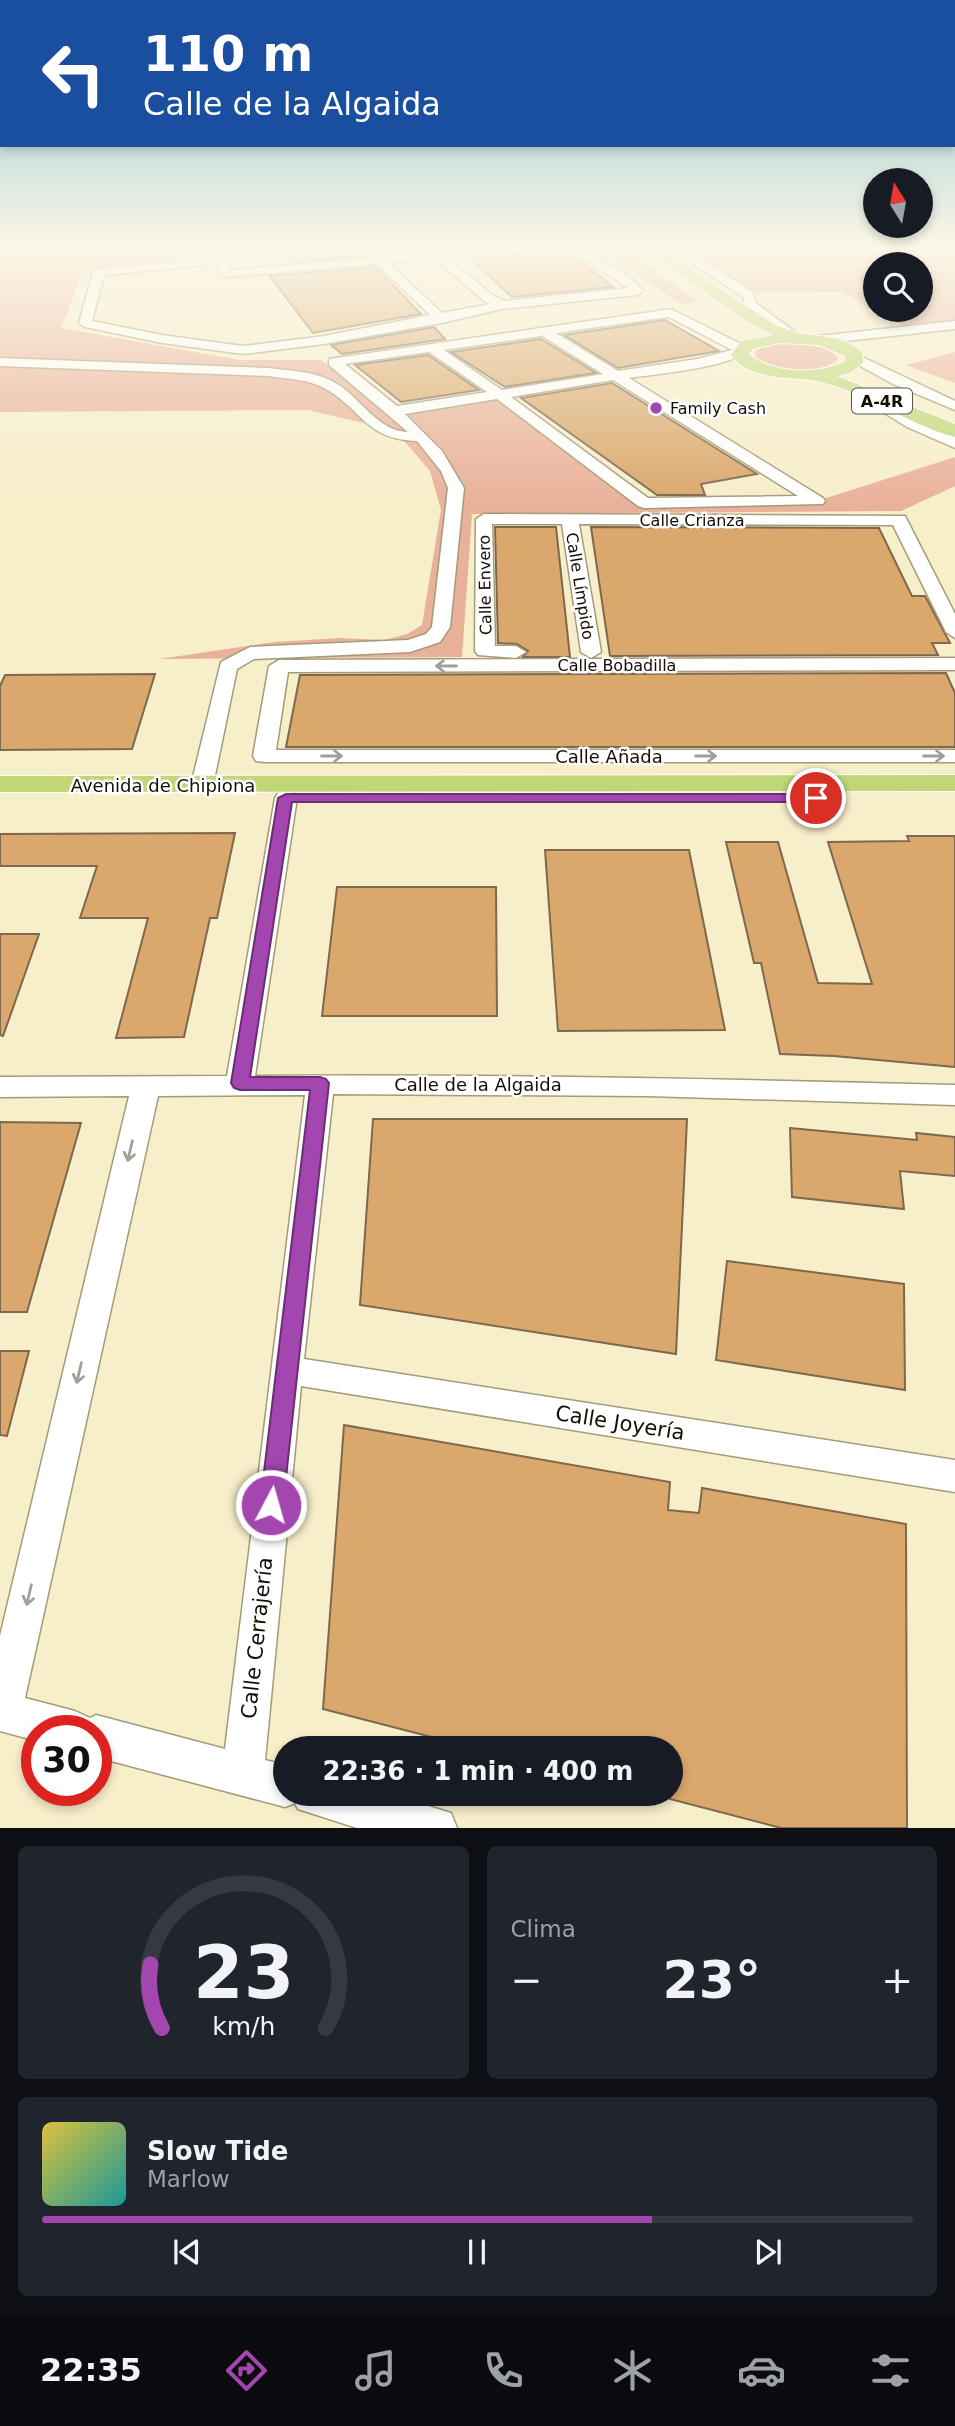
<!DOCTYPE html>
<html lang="es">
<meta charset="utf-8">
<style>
:root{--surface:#171b24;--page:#20242c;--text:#f1f3f6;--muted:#9ea1a6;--line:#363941;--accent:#a346af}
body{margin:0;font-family:"DejaVu Sans",sans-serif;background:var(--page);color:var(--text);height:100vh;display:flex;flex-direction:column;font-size:26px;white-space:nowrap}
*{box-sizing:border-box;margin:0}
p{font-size:23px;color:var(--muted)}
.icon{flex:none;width:38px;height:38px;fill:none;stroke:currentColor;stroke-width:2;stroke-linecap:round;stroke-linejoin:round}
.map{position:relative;height:1828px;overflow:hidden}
.drawer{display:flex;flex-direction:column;gap:18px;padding:18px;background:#0d0f14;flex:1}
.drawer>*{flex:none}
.guide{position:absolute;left:0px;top:0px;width:956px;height:147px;box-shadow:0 4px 10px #0003;background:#1a4fa0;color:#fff;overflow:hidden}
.needle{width:46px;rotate:349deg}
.tools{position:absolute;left:863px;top:168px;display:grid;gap:14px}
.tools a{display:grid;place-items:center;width:70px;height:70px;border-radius:50%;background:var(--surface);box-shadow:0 4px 10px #0003;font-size:35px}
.speed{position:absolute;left:21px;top:1715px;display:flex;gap:14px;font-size:35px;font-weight:700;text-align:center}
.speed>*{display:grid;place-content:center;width:91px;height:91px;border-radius:50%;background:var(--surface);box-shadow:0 4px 10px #0003;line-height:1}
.speed .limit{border:10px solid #d22;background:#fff;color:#111}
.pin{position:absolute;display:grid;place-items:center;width:60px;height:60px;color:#fff;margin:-30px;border:4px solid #fff;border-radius:50%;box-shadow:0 2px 7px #0007}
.me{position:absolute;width:77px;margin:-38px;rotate:6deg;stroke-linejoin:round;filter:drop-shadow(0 0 5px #0008)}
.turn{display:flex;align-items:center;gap:24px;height:147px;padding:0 28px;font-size:32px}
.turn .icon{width:91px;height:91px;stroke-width:2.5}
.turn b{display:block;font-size:49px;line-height:60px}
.big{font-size:52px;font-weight:800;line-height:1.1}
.drawer .tile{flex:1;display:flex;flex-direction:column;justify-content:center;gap:10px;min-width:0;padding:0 24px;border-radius:10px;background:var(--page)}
.drawer .dial{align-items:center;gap:0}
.dial svg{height:182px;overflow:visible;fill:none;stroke:var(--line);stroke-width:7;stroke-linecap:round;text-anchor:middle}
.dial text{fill:var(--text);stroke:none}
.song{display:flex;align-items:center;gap:21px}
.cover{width:84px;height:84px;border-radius:10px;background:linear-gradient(135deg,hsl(50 70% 55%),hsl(180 70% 35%))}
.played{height:7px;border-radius:4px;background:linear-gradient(90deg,var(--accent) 70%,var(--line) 70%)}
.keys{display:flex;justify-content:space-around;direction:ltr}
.heat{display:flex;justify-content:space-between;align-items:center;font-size:38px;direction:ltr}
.drawer .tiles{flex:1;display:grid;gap:18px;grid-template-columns:1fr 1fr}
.tile:last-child{grid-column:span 2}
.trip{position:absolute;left:273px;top:1736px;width:410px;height:70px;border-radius:35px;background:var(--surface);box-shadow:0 4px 10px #0003;font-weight:800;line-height:70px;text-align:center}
.tab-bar{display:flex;height:112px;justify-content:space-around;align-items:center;background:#090b0e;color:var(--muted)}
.tab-bar .icon{width:49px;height:49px}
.tab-bar .selected{color:var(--accent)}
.tab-bar b{font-size:32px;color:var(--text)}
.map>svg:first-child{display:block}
</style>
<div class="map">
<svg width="955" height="1828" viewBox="0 0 955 1828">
<rect width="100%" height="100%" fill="#f7eeca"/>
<path fill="#eab19a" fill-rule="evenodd" d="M0 249H178L176 261 84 269 61 328 240 360H321L390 415 504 398 644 503 817 501 955 457V486L901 511 472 514 462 657 159 659 275 642 340 638 385 640 407 634 422 625 441 510 430 471 405 442 372 425 308 410 0 412Z
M602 249H622L698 301 681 304 674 300Z
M687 249H955V321L905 327 841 292 756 293ZM875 264H920V310H875Z
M788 342 825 348 837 356V360C818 376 775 371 756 357L755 353 758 349Z
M955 352V383L906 365Z"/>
<path fill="#daa76c" stroke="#7f684e" stroke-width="2" d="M280 249H360L366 256 291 262Z
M525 249H565L613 287 512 297 471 259 517 255Z
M376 267 421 314 313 333 270 276Z
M665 320 719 351 618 368 564 335Z
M434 327 445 339 342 354 331 345Z
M541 339 596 373 505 387 451 352Z
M428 355 479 390 401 402 355 365Z
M612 383 757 474 701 484 705 495H657L521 398Z
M495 527H556L570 657H523L528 651 517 644 498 643Z
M591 527 879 528 912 596H925L950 643H932L938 655 610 656Z
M946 673 955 693V747H286L300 675Z
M155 674 132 749 0 750V686L5 675Z
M235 833 217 918H210L184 1037 116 1038 148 918H80L97 866H0V834Z
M907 836H955V1067L834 1056 780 1054 761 963H754L726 842H778L818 983 872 984 828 842 909 841Z
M545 850H689L725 1030 558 1031Z
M337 887H496L497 1016H322Z
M0 934H39L3 1036 0 1035Z
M373 1119H687L676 1354 360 1305Z
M0 1122 81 1123 27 1312H0Z
M790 1128 917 1140 916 1133 955 1137V1176L900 1171 904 1209 792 1197Z
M727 1261 904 1284 905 1390 716 1360Z
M0 1351H29L7 1436 0 1435Z
M344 1425 670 1482 668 1510 699 1513 702 1488 906 1524 907 1828H781L670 1799V1748H474L323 1709Z"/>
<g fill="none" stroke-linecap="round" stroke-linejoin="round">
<defs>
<path id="minor" d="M483 249H523L517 252 448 258 492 295 504 301 628 288 569 249H581L587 252 643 250V254L639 255 597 258 631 278 643 291 637 295 502 309 442 323 324 344 243 354 162 343 85 327 79 323 93 272 99 269 222 257 226 258 231 270 371 258 368 255 374 252 382 257ZM435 259 484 301 490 304 442 313 389 263ZM218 264 221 274 227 277 377 264 430 315 324 336 243 346 162 335 92 321 104 275Z
M671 249H683L753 292 756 303 800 336 794 340 789 339 746 307 743 297Z
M671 309 749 348C735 368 654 374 629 378L823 498 825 501 823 504 644 508 638 506 497 399 405 414 442 451 464 488 450 627 440 642 410 652 254 659 237 669 213 785 210 790H194L191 785 221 662 250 647 408 640 426 634 432 627 448 488 441 471 417 441C365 439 365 412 326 389 309 379 287 379 268 376L0 366V358L268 368C291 371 317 371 337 384 361 398 377 431 408 432L329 365V359ZM669 317 732 350 697 359 618 371 556 333ZM542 336 603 374 502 390 444 350ZM429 352 487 392 397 406 345 364ZM613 380 798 496 648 498 511 397Z
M955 321V329L819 344 813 340 819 336Z
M856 354 955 401V410L893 384 851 361 849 358Z
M857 386 917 421 955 437V448L907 427 852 393 850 390Z
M484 514 905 516 955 614V638L946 632 893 525 579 524 601 652 591 658 581 652 562 524H492L495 646H516L526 652 516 658 478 655 475 651 476 519Z
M955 658V670L288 672 276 750H955V762H264L256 761 253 756 269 666 279 660Z
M286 791 294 793 297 798 255 1076C488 1074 722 1079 955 1085V1105L647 1096 333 1094 304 1359 955 1460V1492L301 1386 265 1760 285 1765V1794H389L451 1813 457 1828H357L298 1809 295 1803 285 1807 96 1757V1731H37V1741L0 1731V1636L129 1096 0 1097V1077L227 1076 275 798 278 793ZM305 1095 225 1749 96 1715 90 1718 75 1711 25 1698 158 1096Z"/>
<path id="major" d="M643 249H659L777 326C784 328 792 331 799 333 820 338 846 334 863 354V363L850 373 837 376 955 424V437C905 424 862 388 810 380 783 376 750 380 731 355L741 341 773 335 751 324ZM780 343 819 345 845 356V361C819 375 772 374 749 354L753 349Z
M955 775V791L0 792V776Z"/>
</defs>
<use href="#minor" stroke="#a39b79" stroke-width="3"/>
<use href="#major" stroke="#fff" stroke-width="2"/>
<use href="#minor" fill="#fff" fill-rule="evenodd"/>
<use href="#major" fill="#c1d777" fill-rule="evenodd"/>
</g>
<defs><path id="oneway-shaft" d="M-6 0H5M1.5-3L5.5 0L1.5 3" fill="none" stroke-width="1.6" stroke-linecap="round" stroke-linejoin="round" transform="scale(1.75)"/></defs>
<g stroke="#a09f9a">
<use href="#oneway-shaft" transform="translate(446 666) rotate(180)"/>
<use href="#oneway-shaft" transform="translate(332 756)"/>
<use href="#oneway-shaft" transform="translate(706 756)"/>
<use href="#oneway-shaft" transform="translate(934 756)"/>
<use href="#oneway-shaft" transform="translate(130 1151) rotate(103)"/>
<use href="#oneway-shaft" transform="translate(79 1373) rotate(103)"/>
<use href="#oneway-shaft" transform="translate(29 1595) rotate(103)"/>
</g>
<linearGradient id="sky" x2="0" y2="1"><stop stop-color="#85c0ca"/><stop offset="0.49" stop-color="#fbf7e7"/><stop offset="1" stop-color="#fbf7e7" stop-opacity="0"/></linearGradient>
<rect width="955" height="504" fill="url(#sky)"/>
<path fill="#a346af" stroke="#6a2e72" stroke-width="2" d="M286 794H816L823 798 816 802H292L250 1077H320L326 1079 329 1083 283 1505 280 1512 271 1515 263 1512 260 1505 310 1090H240L234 1088 231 1083 278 798Z"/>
<circle fill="#a346af" stroke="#fff" stroke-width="2.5" cx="656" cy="408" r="7"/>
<g text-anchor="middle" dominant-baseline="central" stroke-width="5" stroke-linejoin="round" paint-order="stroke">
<rect fill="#fff" stroke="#59564f" stroke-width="2" x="852" y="388.5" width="60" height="25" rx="5"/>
<g font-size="16" font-weight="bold" fill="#120e03">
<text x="882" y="401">A-4R</text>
</g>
<g font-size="16" fill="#120e03" stroke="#fff" text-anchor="start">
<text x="670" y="408">Family Cash</text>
</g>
<g font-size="16" fill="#120e03" stroke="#fff">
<text x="692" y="520">Calle Crianza</text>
<text transform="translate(485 585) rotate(-91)">Calle Envero</text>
<text transform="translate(580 586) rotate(81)">Calle Límpido</text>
<text x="617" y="665">Calle Bobadilla</text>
</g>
<g font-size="18" fill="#120e03" stroke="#fff">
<text x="609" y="756">Calle Añada</text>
<text x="163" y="785">Avenida de Chipiona</text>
<text x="478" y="1084">Calle de la Algaida</text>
</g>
<g font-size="21" fill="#120e03" stroke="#fff">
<text transform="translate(620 1423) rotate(9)">Calle Joyería</text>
<text transform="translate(257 1638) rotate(-84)">Calle Cerrajería</text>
</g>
</g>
</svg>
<div class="tools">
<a><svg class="needle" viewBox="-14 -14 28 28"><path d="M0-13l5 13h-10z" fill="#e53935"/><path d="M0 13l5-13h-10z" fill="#9ea1a6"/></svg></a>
<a><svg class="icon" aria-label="search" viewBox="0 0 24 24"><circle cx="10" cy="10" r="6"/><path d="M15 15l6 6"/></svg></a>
</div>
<div class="speed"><div class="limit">30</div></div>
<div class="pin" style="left:816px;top:798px;background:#d93025"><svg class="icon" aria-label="arrive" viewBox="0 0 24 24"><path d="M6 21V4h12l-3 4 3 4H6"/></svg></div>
<svg class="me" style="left:271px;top:1505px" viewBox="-20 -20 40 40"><circle r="17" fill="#a346af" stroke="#fff" stroke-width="3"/><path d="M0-11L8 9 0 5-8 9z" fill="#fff"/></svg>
<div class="trip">22:36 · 1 min · 400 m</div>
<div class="guide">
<div class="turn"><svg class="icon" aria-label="left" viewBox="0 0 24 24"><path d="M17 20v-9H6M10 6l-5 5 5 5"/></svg><div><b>110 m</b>Calle de la Algaida</div></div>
</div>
</div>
<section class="drawer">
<div class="tiles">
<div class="tile dial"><svg viewBox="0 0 100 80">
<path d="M14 69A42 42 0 1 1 86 69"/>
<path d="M14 69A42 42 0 0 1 9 41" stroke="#a346af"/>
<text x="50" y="56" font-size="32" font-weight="700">23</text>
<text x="50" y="72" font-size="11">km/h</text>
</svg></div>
<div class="tile"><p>Clima</p>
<div class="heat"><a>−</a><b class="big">23°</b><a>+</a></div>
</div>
<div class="tile">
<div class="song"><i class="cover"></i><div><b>Slow Tide</b><p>Marlow</p></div></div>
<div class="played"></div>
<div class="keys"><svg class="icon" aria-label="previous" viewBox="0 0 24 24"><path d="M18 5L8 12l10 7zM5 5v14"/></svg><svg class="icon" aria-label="pause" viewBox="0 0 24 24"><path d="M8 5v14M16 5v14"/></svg><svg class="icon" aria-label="next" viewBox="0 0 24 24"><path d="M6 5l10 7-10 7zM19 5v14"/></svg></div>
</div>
</div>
</section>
<nav class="tab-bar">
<b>22:35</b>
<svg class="icon selected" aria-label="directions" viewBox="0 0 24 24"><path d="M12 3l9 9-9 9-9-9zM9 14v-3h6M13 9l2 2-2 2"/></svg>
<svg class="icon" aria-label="music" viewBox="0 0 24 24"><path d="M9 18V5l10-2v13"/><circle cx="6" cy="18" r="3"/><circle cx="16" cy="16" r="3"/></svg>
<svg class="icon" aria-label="phone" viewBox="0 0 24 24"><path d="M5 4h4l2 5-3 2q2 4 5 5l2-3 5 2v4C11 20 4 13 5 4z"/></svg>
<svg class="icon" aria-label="climate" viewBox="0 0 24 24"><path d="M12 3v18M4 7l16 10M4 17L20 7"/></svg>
<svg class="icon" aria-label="car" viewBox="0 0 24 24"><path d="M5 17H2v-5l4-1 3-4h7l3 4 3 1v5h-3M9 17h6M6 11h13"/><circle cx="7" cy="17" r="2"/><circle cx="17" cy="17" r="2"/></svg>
<svg class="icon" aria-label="filters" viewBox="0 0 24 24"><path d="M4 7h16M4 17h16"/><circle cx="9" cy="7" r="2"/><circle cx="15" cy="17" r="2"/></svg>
</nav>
